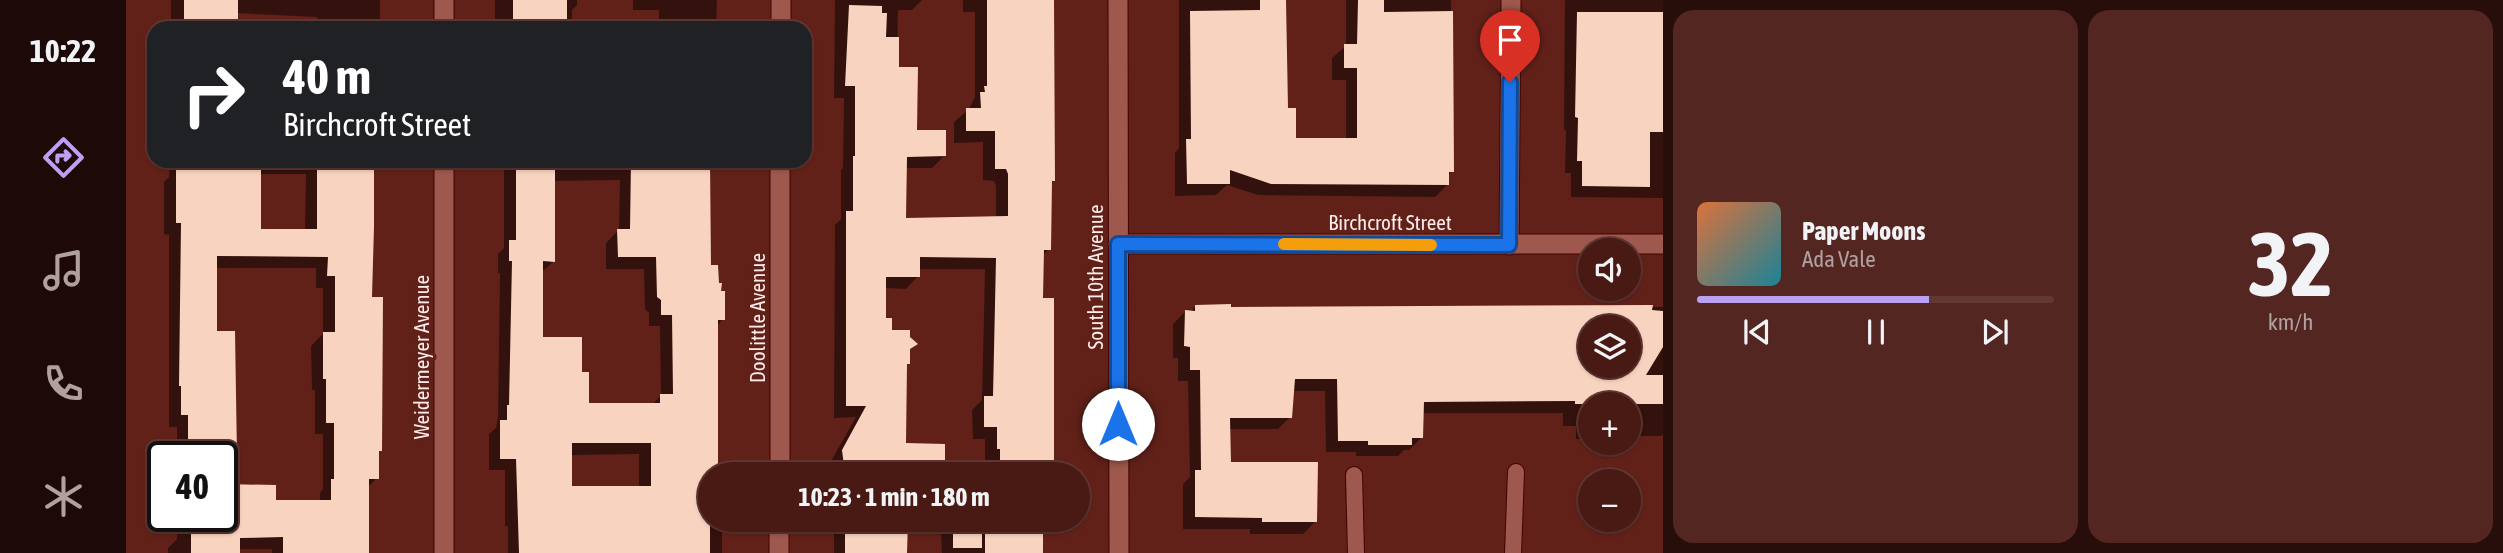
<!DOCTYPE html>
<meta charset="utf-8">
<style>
:root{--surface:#491913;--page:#532621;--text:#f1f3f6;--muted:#b1a0a0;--line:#613833;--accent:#bca0f2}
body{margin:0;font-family:"Asap Condensed",sans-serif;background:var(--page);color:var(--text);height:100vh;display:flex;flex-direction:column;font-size:26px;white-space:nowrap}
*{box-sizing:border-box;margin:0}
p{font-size:23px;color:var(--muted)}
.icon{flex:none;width:38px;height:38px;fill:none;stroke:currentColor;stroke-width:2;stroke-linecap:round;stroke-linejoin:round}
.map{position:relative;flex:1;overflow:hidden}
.drawer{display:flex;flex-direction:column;gap:10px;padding:10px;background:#280e0a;width:840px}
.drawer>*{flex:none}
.banner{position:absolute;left:21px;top:21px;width:665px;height:147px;border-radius:21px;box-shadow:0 2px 5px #0004,0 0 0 2px var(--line);background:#202124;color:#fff;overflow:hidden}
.tools{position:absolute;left:1452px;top:238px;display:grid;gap:14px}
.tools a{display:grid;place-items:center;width:63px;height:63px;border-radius:50%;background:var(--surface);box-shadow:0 2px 5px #0004,0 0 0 2px var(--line);font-size:35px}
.speed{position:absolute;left:21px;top:441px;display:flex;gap:14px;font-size:35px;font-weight:700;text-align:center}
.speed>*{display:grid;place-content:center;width:91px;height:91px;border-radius:50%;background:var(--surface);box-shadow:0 2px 5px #0004,0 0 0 2px var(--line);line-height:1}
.speed .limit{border:4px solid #111;border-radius:10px;background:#fff;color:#111}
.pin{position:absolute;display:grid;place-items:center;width:60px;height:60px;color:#fff;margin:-72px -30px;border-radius:50% 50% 50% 0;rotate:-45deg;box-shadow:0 0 7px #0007}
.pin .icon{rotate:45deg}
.me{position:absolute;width:77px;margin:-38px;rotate:0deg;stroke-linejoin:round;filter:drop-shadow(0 0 5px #0008)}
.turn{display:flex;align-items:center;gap:24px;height:147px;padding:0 21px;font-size:32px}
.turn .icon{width:91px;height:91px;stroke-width:2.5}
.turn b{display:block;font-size:49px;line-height:60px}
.drawer .tile{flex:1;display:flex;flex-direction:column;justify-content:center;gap:10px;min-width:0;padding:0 24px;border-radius:21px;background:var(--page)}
.drawer .dial{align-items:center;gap:0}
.dial b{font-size:91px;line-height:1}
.song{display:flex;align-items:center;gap:21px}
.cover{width:84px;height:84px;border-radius:10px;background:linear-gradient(135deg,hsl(20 70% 55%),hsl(190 70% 35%))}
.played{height:7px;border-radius:4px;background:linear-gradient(90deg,var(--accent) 65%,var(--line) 65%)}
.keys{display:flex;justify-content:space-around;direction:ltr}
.drawer .tiles{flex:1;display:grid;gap:10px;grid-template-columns:repeat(2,1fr)}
.trip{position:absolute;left:572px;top:462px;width:392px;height:70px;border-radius:35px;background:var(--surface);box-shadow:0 2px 5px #0004,0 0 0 2px var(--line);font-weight:700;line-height:70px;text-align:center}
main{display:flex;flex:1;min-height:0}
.menu{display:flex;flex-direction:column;width:126px;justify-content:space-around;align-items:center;background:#1d0a08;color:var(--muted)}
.menu .icon{width:49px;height:49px}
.menu .on{color:var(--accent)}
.menu b{font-size:32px;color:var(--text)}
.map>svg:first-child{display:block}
</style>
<main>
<nav class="menu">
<b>10:22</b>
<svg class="icon on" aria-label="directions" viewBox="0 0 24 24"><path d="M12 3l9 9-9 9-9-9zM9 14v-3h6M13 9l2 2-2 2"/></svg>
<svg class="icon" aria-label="music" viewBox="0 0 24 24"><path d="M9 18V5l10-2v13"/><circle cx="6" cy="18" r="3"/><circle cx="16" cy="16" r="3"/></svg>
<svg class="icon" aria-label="phone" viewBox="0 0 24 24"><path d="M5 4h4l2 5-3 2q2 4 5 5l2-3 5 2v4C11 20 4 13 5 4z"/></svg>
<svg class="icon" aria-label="climate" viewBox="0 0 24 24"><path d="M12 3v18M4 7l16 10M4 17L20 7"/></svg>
</nav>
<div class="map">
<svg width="1537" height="553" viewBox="0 0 1537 553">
<rect width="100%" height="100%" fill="#612119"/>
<path fill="#0007" fill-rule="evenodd" d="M45 0H254V28H191V17L110 13V28H45Z
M369 0H451V5L446 10V28H369Z
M507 0H591L590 28H533V10H507Z
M709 0H796L786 10H772L771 68 790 131 819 155 806 168H779L778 220 870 218V186L868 181 857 180V142L828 143V122L843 109 849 97V12H837V0H928L927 181 924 184 923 249 916 256V300H927L926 474H862L863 460H859V439H847L846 410 856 400 859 269H792V276L780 289 759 288 758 320 764 331 782 337 789 344 783 350V363L779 367V445L818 446 817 474H705L704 463 730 417 708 418 709 225 715 219V170L717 168 718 98H708Z
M1053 0H1160V110L1168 140H1220V80H1206V58L1220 46V0H1325L1326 171 1321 176V185L1309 197 1132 195 1101 185 1090 195 1049 196V153L1053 148Z
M1439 0H1537V198L1445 197V173H1439L1440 131 1438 129Z
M44 161H254L246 169 247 244 244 299 251 478 242 487 243 553H146V549H112V553H42V548L51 539V516H96V457H51V427H43V235L38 234V182L43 177ZM133 174H180L179 231H134ZM89 268H190V288H197V334L185 346 186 390H189V434H197V489L194 493V501L148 502 109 486 107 333H89Z
M378 161H591L583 169V267L597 319 590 327V474H584V520H596V553H382V526H379V470H363V434L370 428 372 417 374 273H372V254L378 248ZM494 180 493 230 480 243V269H518L519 309 523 313V326H534L535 395 526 405H461L454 373 415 339V273L428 261V181ZM513 454V488L445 487 444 455Z
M1070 306 1103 309 1537 307V434L1535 436H1503V404H1465V439H1450V426H1437V413H1296L1295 438 1283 450H1278L1272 456H1230V452H1200L1199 391H1166L1164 417 1152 429H1102L1103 464 1189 522 1177 534H1124V529H1057V484L1064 477 1062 381H1052V358H1047V324L1059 312H1064ZM1465 327H1503V366H1465Z
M711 520H781L779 553H708V523Z
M862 520H916V553H816L815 534 828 522H862Z"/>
<path fill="#f8d3bf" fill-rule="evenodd" d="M58 0H112V28H58Z
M387 0H441V28H387Z
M861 0H928L929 181H926L925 250H918L917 298H928V474H874V449H871V427H858V396H867L870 258 794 257V277H760V318H766V330H784V337L792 344 784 349V364H781L780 443 819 444V474H719L716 450 740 406H720V211H727V156H729V86H719L723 5 756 6V13H761L760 37H773V67H792L791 130H820V156L781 157 780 218 882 216V174L880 169H869V131H840V108H855L854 92H859L858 86H861Z
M1134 0H1160L1162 108H1170V138H1231V68H1218V44H1231L1232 0H1258V12L1327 11 1328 172H1323V185L1145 184 1104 170V184H1061L1060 139H1065L1064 11 1134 10Z
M1451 12H1537V132H1524V187L1456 186V161H1451L1452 118 1449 117Z
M54 161H135V229H191V161H245L244 170H248V227L246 297H257L256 451H253V479H243V553H157V537L114 538V553H65V517H96V484L150 485V500H205V479H208V423H200V379H197V332H209V276H201L202 257 91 256V331H109L111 457H62V415H55V386H53L55 223H50V168H54Z
M390 161H429V262L417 261V337H456V372H463V403H534V394H547L546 315H535V300L531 297 530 257H492L491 229H504L505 161H584L585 265H592L593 283H596L595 291H599V320H592V474H584V553H393L390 459H374V420H381V405H383L386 261H383V240H390ZM446 443H525V486H446Z
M1105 304V307L1527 305 1526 310 1537 311V347L1520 375H1537V404H1449V401L1298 402 1297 438H1286V445H1242V441H1212L1211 379H1169L1166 418H1104L1105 462H1192L1191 522H1136V518L1069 517V470H1075L1074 370H1064V347L1058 346 1059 310 1069 311V305ZM1465 327H1503V366H1465Z
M719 520H782L781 553H719Z
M827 520 856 521V548H827Z
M859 532H917V553H859Z"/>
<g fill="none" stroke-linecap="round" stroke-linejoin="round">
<defs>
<path id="service" d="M1228 475 1230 553
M1387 553 1390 472"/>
<path id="minor" d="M318 28V0
M655 28V0
M992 244H1537
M1383 245 1385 0
M654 474V161
M318 553V161
M653 553V520"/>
<path id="tertiary" d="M992 0 993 553"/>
</defs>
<use href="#service" stroke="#430301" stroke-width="18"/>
<use href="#minor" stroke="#430301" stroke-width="21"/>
<use href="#tertiary" stroke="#430301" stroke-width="21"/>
<use href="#service" stroke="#9f584d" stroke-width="16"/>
<use href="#minor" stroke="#9f584d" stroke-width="19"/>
<use href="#tertiary" stroke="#9f584d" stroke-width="19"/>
</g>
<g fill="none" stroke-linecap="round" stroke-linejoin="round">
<defs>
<path id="route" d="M992 424V244L1383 245 1384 82"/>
</defs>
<use href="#route" stroke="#114b97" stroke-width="18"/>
<use href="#route" stroke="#1a73e8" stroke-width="12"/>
<path stroke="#f59e0b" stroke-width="12" d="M1158 244 1305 245"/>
</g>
<g text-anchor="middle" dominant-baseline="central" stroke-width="7" stroke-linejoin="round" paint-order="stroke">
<g font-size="21" fill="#feedea" stroke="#612119">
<text x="1264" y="222">Birchcroft Street</text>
<text transform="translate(969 277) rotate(-90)">South 10th Avenue</text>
<text transform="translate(631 318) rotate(-90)">Doolittle Avenue</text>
<text transform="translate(295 357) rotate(-90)">Weidermeyer Avenue</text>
</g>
</g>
</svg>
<div class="tools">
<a><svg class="icon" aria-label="sound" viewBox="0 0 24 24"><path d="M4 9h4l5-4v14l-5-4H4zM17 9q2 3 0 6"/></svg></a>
<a><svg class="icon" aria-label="layers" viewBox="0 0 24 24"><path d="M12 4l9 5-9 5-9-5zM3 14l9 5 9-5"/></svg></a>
<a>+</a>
<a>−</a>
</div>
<div class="speed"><div class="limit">40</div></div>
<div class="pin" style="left:1384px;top:82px;background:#d93025"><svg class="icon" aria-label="arrive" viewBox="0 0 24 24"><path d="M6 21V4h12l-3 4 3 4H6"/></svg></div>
<svg class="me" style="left:992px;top:424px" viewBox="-20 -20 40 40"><circle r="19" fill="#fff"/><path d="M0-13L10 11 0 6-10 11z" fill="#1a73e8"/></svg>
<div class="trip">10:23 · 1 min · 180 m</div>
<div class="banner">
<div class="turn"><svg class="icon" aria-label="right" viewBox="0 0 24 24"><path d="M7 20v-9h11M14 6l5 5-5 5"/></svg><div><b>40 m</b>Birchcroft Street</div></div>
</div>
</div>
<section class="drawer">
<div class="tiles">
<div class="tile">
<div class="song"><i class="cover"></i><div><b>Paper Moons</b><p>Ada Vale</p></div></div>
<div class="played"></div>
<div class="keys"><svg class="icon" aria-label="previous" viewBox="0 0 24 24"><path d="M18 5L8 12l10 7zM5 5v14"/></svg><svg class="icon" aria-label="pause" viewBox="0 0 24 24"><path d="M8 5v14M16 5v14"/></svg><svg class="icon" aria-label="next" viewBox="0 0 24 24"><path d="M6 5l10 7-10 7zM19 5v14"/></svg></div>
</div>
<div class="tile dial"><b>32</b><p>km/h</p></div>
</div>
</section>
</main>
